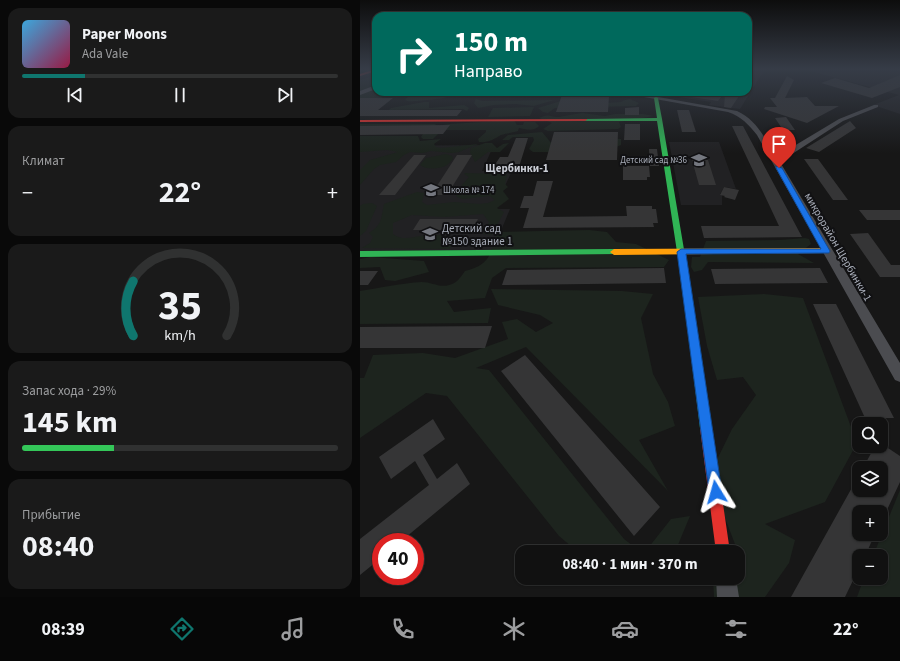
<!DOCTYPE html>
<html lang="ru">
<meta charset="utf-8">
<style>
:root{--surface:#111;--page:#1a1a1a;--text:#f1f3f6;--muted:#9c9d9f;--line:#303131;--accent:#0f766e}
body{margin:0;font-family:"Source Sans 3",sans-serif;background:var(--page);color:var(--text);height:100vh;display:flex;flex-direction:column;font-size:15px;white-space:nowrap}
*{box-sizing:border-box;margin:0}
p{font-size:13px;color:var(--muted)}
.icon{flex:none;width:22px;height:22px;fill:none;stroke:currentColor;stroke-width:2;stroke-linecap:round;stroke-linejoin:round}
.map{position:relative;flex:1;overflow:hidden}
.side{display:flex;flex-direction:column;gap:8px;padding:8px;background:#090909;width:360px}
.side>*{flex:none}
.banner{position:absolute;left:12px;top:12px;width:380px;height:84px;border-radius:12px;box-shadow:0 1px 3px #0004,0 0 0 1px var(--line);background:#00695c;color:#fff;overflow:hidden}
.tools{position:absolute;left:492px;top:417px;display:grid;gap:8px}
.tools a{display:grid;place-items:center;width:36px;height:36px;border-radius:8px;background:var(--surface);box-shadow:0 1px 3px #0004,0 0 0 1px var(--line);font-size:20px}
.speed{position:absolute;left:12px;top:533px;display:flex;gap:8px;font-size:20px;font-weight:700;text-align:center}
.speed>*{display:grid;place-content:center;width:52px;height:52px;border-radius:50%;background:var(--surface);box-shadow:0 1px 3px #0004,0 0 0 1px var(--line);line-height:1}
.speed .limit{border:6px solid #d22;background:#fff;color:#111}
.pin{position:absolute;display:grid;place-items:center;width:34px;height:34px;color:#fff;margin:-41px -17px;border-radius:50% 50% 50% 0;rotate:-45deg;box-shadow:0 0 4px #0007}
.pin .icon{rotate:45deg}
.me{position:absolute;width:44px;margin:-22px;rotate:352deg;stroke-linejoin:round;filter:drop-shadow(0 0 3px #0008)}
.turn{display:flex;align-items:center;gap:14px;height:84px;padding:0 16px;font-size:18px}
.turn .icon{width:52px;height:52px;stroke-width:2.5}
.turn b{display:block;font-size:28px;line-height:34px}
.big{font-size:30px;font-weight:700;line-height:1.1}
.side .widget{flex:1;display:flex;flex-direction:column;justify-content:center;gap:6px;min-width:0;padding:0 14px;border-radius:12px;background:var(--page)}
.side .dial{align-items:center;gap:0}
.dial svg{height:104px;overflow:visible;fill:none;stroke:var(--line);stroke-width:7;stroke-linecap:round;text-anchor:middle}
.dial text{fill:var(--text);stroke:none}
.song{display:flex;align-items:center;gap:12px}
.cover{width:48px;height:48px;border-radius:6px;background:linear-gradient(135deg,hsl(200 70% 55%),hsl(340 70% 35%))}
.played{height:4px;border-radius:2px;background:linear-gradient(90deg,var(--accent) 20%,var(--line) 20%)}
.keys{display:flex;justify-content:space-around;direction:ltr}
.heat{display:flex;justify-content:space-between;align-items:center;font-size:22px;direction:ltr}
.charge{height:6px;border-radius:3px;background:linear-gradient(90deg,#34c759 29%,var(--line) 0)}
.trip{position:absolute;left:155px;top:545px;width:230px;height:40px;border-radius:12px;background:var(--surface);box-shadow:0 1px 3px #0004,0 0 0 1px var(--line);font-weight:700;line-height:40px;text-align:center}
.tabs{display:flex;height:64px;justify-content:space-around;align-items:center;background:#070707;color:var(--muted)}
.tabs .icon{width:28px;height:28px}
.tabs .selected{color:var(--accent)}
.tabs b{font-size:18px;color:var(--text)}
main{display:flex;flex:1;min-height:0}
.map>svg:first-child{display:block}
</style>
<main>
<section class="side">
<div class="widget">
<div class="song"><i class="cover"></i><div><b>Paper Moons</b><p>Ada Vale</p></div></div>
<div class="played"></div>
<div class="keys"><svg class="icon" aria-label="previous" viewBox="0 0 24 24"><path d="M18 5L8 12l10 7zM5 5v14"/></svg><svg class="icon" aria-label="pause" viewBox="0 0 24 24"><path d="M8 5v14M16 5v14"/></svg><svg class="icon" aria-label="next" viewBox="0 0 24 24"><path d="M6 5l10 7-10 7zM19 5v14"/></svg></div>
</div>
<div class="widget"><p>Климат</p>
<div class="heat"><a>−</a><b class="big">22°</b><a>+</a></div>
</div>
<div class="widget dial"><svg viewBox="0 0 100 80">
<path d="M14 69A42 42 0 1 1 86 69"/>
<path d="M14 69A42 42 0 0 1 14 27" stroke="#0f766e"/>
<text x="50" y="56" font-size="32" font-weight="700">35</text>
<text x="50" y="72" font-size="11">km/h</text>
</svg></div>
<div class="widget"><p>Запас хода · 29%</p><b class="big">145 km</b><div class="charge"></div></div>
<div class="widget"><p>Прибытие</p><b class="big">08:40</b></div>
</section>
<div class="map">
<svg width="540" height="597" viewBox="0 0 540 597">
<rect width="100%" height="100%" fill="#171717"/>
<path fill="#212123" d="M388 69H405L380 109 349 105 351 102 286 92H388Z
M443 69H540V114L513 105 539 95Z
M309 142H359L376 189 364 187 360 194 362 195V205H321Z
M134 145 122 171H152L134 209H150L133 250 0 251V146Z"/>
<path fill="#1d241e" d="M16 75V92H28L6 113 0 110 13 98H0V80Z
M56 92H118C107 96 97 90 85 95L87 97C82 99 53 102 47 101L45 99Z
M116 99 122 101 194 100 174 106 155 104 134 105 118 108 114 103Z
M270 99 279 103 276 106 195 108 188 113 183 112 178 108 204 100 226 104 261 102 265 100Z
M64 102H69V108L104 105 109 108 107 111 103 109 29 110 31 108Z
M174 107 170 116 128 117 133 108Z
M222 113 245 116 255 114H283L294 116 259 122 261 127 258 129 188 131 183 129 192 123 179 118C191 113 188 117 199 117 205 116 214 114 222 113Z
M154 120 157 125H163L164 122H175L179 126C174 132 165 129 159 128L158 131C152 133 147 133 141 135 134 139 129 143 119 142L118 139 126 132V130H82L73 139H63L61 137 66 129H0V124H75L77 126 89 124Z
M182 132 193 145 240 138 261 139V145C244 154 200 152 179 152H173L169 149 174 140 173 137H153L149 140H142L148 135Z
M0 136H58L60 141 81 139 74 144 76 147 81 148 118 144 99 152 92 153 71 151 63 153 50 152 44 155 36 162 20 165 14 169 0 185V170L10 160 38 152 27 150 0 152Z
M125 143H132L137 148 143 144 149 143 140 152H128L115 162 110 152 111 148Z
M86 154 92 156 93 159C91 161 88 165 85 166 79 169 66 170 60 165L66 158Z
M105 173 141 174 147 175 145 184 148 187 143 191 149 199 137 208 144 212 132 235 123 234 129 222 123 214 85 217 52 215 33 223V234C43 242 56 236 67 235 75 234 84 236 93 237L94 242 89 249 2 248 10 243 13 237 9 233C22 225 21 219 24 204L57 192 64 193 62 202 67 205 94 202 119 204 128 203 135 200 130 196 103 199 97 197 95 193 109 177 104 174Z
M12 203 17 206 6 231 0 236V206L3 204Z
M229 230 247 232 256 242 276 244 309 260 304 267 146 268 132 278 125 298 87 301 94 312 131 308 128 323 0 324V291C20 288 42 283 62 282 72 282 79 288 89 285 96 284 101 277 105 271 131 264 129 256 137 232Z
M445 238 449 239 451 244 438 254 454 263 348 262 342 270 334 272 331 267 332 257H340L346 241 420 240Z
M11 257 64 261 69 272 35 281 25 280 20 267 0 268V259Z
M131 289 262 291 293 294 281 318 293 374 308 402 315 426 279 440 308 491 166 347 116 368 129 370 264 539 281 552H218L199 536 87 396 66 393 0 438V378H4L13 355 63 353 95 358 148 339 142 322 157 319 176 332 193 323 180 315 138 305Z
M404 294 443 298 497 443 465 502 405 524 435 540 429 563 405 597H354L353 578H378V552L349 476 372 429 396 395 383 377 357 380 347 346 338 297Z
M540 490V597H497L504 578H521V556H513Z
M330 516 315 552H285L311 519Z"/>
<path fill="#353536" d="M540 75V87L512 98 461 83 475 78 509 88Z
M427 76 434 80 425 98 447 97 455 106H479L447 123 404 109 405 107H417L410 98H415Z
M331 92H365L358 101 331 97Z
M207 93H223L222 96H249L248 112H196L202 95H207Z
M365 94 379 96 371 108 364 107Z
M0 98H33L18 110H102L97 116H0Z
M279 107V115H265V108Z
M317 110H329L336 132H322Z
M426 117 435 130H423L415 118Z
M490 121 496 128 459 152 446 148Z
M265 124H280V140H264Z
M90 125 83 134 0 135V126Z
M372 126H383L442 237 344 238 341 226H419Z
M414 130H427L434 140H421Z
M194 132H258L257 160H186Z
M156 138H168L159 167 134 166 140 157H148Z
M289 149H297L299 166H290Z
M54 155H66L35 195H19Z
M97 155H112L87 195H71Z
M444 159H458L488 200H473Z
M332 160H348L356 185H339Z
M263 166H289L290 177H287V180H263Z
M177 181H193L183 217 267 216 266 206H292V209H296L298 223H293L294 227 163 228 169 208H160L164 196H173Z
M364 187 379 190 375 200 364 197 365 196 360 195Z
M499 210H540V220H507Z
M60 219H118L112 230H53Z
M508 233 531 265H540V277H520L490 234Z
M304 268 306 283 142 285 147 270Z
M460 268 468 283 355 284 351 269Z
M0 271H18L8 285H0Z
M453 304H476L534 418H505Z
M132 326 125 348H0V327Z
M165 355 300 507 274 536 141 371Z
M73 419 85 439 63 455 77 479 97 463 110 484 40 542H21V558L0 575V539L69 485 55 461 31 479 19 457Z
M515 446H525L540 456V482L526 512H499V534H515L505 556H499V568L485 597H431L499 475V490H521V468H503Z"/>
<g fill="none" stroke-linecap="round" stroke-linejoin="round">
<path fill="#4b4c50" fill-rule="evenodd" d="M16 85V89L0 95V91Z
M256 92H270L377 111C395 119 404 136 414 153L424 152 479 119 514 105H518V107L483 121 429 156 417 157 540 363V382L535 380 397 135C389 125 381 116 368 112Z
M356 578H376L379 597H357Z"/>
<path fill="#30b455" fill-rule="evenodd" d="M296 97 298 98 302 119 331 291 352 428 350 432 346 434 342 432 340 428 323 291 297 121H225L223 120 225 119 297 118 294 98Z
M254 249 258 252 257 254 0 257V251Z"/>
<path fill="#ff9f0a" fill-rule="evenodd" d="M466 248 470 251 469 253 254 255 250 252 254 249Z"/>
<path fill="#e5322d" fill-rule="evenodd" d="M16 69V71L0 76V74Z
M227 119V120L225 121 0 122V120Z
M346 422 350 424 352 428 370 552H356L340 428 342 424Z"/>
</g>
<linearGradient id="sky" x2="0" y2="1"><stop stop-color="#0d0d0d"/><stop offset="0.45" stop-color="#363c47"/><stop offset="1" stop-color="#363c47" stop-opacity="0"/></linearGradient>
<rect width="540" height="153" fill="url(#sky)"/>
<path fill="#1a73e8" stroke="#114b97" d="M416 166 422 168 470 251 469 253 326 254 362 492 360 497 356 499 351 497 349 492 317 252 321 249H461L416 168Z"/>
<defs>
<symbol id="school-bare" viewBox="-9 -9 18 18"><path d="M0-5L7-2L0 1L-7-2ZM-4 1L0 2.5L4 1V4Q0 6-4 4Z" fill="#757880" stroke="#111113" stroke-width="2.5" paint-order="stroke"/></symbol>
</defs>
<g fill-rule="evenodd">
<use href="#school-bare" x="328" y="149" width="22" height="22"/>
<use href="#school-bare" x="60" y="179" width="22" height="22"/>
<use href="#school-bare" x="59" y="223" width="22" height="22"/>
</g>
<g text-anchor="middle" dominant-baseline="central" stroke-width="4" stroke-linejoin="round" paint-order="stroke">
<g font-size="9" fill="#a8adb8" stroke="#111113" text-anchor="end">
<text x="327" y="160">Детский сад №36</text>
<text x="83" y="190" text-anchor="start">Школа № 174</text>
</g>
<g font-size="11" font-weight="bold" fill="#c9ccd4" stroke="#111113">
<text x="157" y="168">Щербинки-1</text>
</g>
<g font-size="11" fill="#a8adb8" stroke="#111113" text-anchor="start">
<text x="82" y="228">Детский сад<tspan x="82" dy="13">№150 здание 1</tspan></text>
</g>
<g font-size="11" fill="#a8adb8" stroke="#111113">
<text transform="translate(478 247) rotate(60)">микрорайон Щербинки-1</text>
</g>
</g>
</svg>
<div class="tools">
<a><svg class="icon" aria-label="search" viewBox="0 0 24 24"><circle cx="10" cy="10" r="6"/><path d="M15 15l6 6"/></svg></a>
<a><svg class="icon" aria-label="layers" viewBox="0 0 24 24"><path d="M12 4l9 5-9 5-9-5zM3 14l9 5 9-5"/></svg></a>
<a>+</a>
<a>−</a>
</div>
<div class="speed"><div class="limit">40</div></div>
<div class="pin" style="left:419px;top:168px;background:#d93025"><svg class="icon" aria-label="arrive" viewBox="0 0 24 24"><path d="M6 21V4h12l-3 4 3 4H6"/></svg></div>
<svg class="me" style="left:356px;top:492px" viewBox="-20 -20 40 40"><path d="M0-17L14 15 0 8-14 15z" fill="#1a73e8" stroke="#fff" stroke-width="4"/></svg>
<div class="trip">08:40 · 1 мин · 370 m</div>
<div class="banner">
<div class="turn"><svg class="icon" aria-label="right" viewBox="0 0 24 24"><path d="M7 20v-9h11M14 6l5 5-5 5"/></svg><div><b>150 m</b>Направо</div></div>
</div>
</div>
</main>
<nav class="tabs">
<b>08:39</b>
<svg class="icon selected" aria-label="directions" viewBox="0 0 24 24"><path d="M12 3l9 9-9 9-9-9zM9 14v-3h6M13 9l2 2-2 2"/></svg>
<svg class="icon" aria-label="music" viewBox="0 0 24 24"><path d="M9 18V5l10-2v13"/><circle cx="6" cy="18" r="3"/><circle cx="16" cy="16" r="3"/></svg>
<svg class="icon" aria-label="phone" viewBox="0 0 24 24"><path d="M5 4h4l2 5-3 2q2 4 5 5l2-3 5 2v4C11 20 4 13 5 4z"/></svg>
<svg class="icon" aria-label="climate" viewBox="0 0 24 24"><path d="M12 3v18M4 7l16 10M4 17L20 7"/></svg>
<svg class="icon" aria-label="car" viewBox="0 0 24 24"><path d="M5 17H2v-5l4-1 3-4h7l3 4 3 1v5h-3M9 17h6M6 11h13"/><circle cx="7" cy="17" r="2"/><circle cx="17" cy="17" r="2"/></svg>
<svg class="icon" aria-label="filters" viewBox="0 0 24 24"><path d="M4 7h16M4 17h16"/><circle cx="9" cy="7" r="2"/><circle cx="15" cy="17" r="2"/></svg>
<b>22°</b>
</nav>
